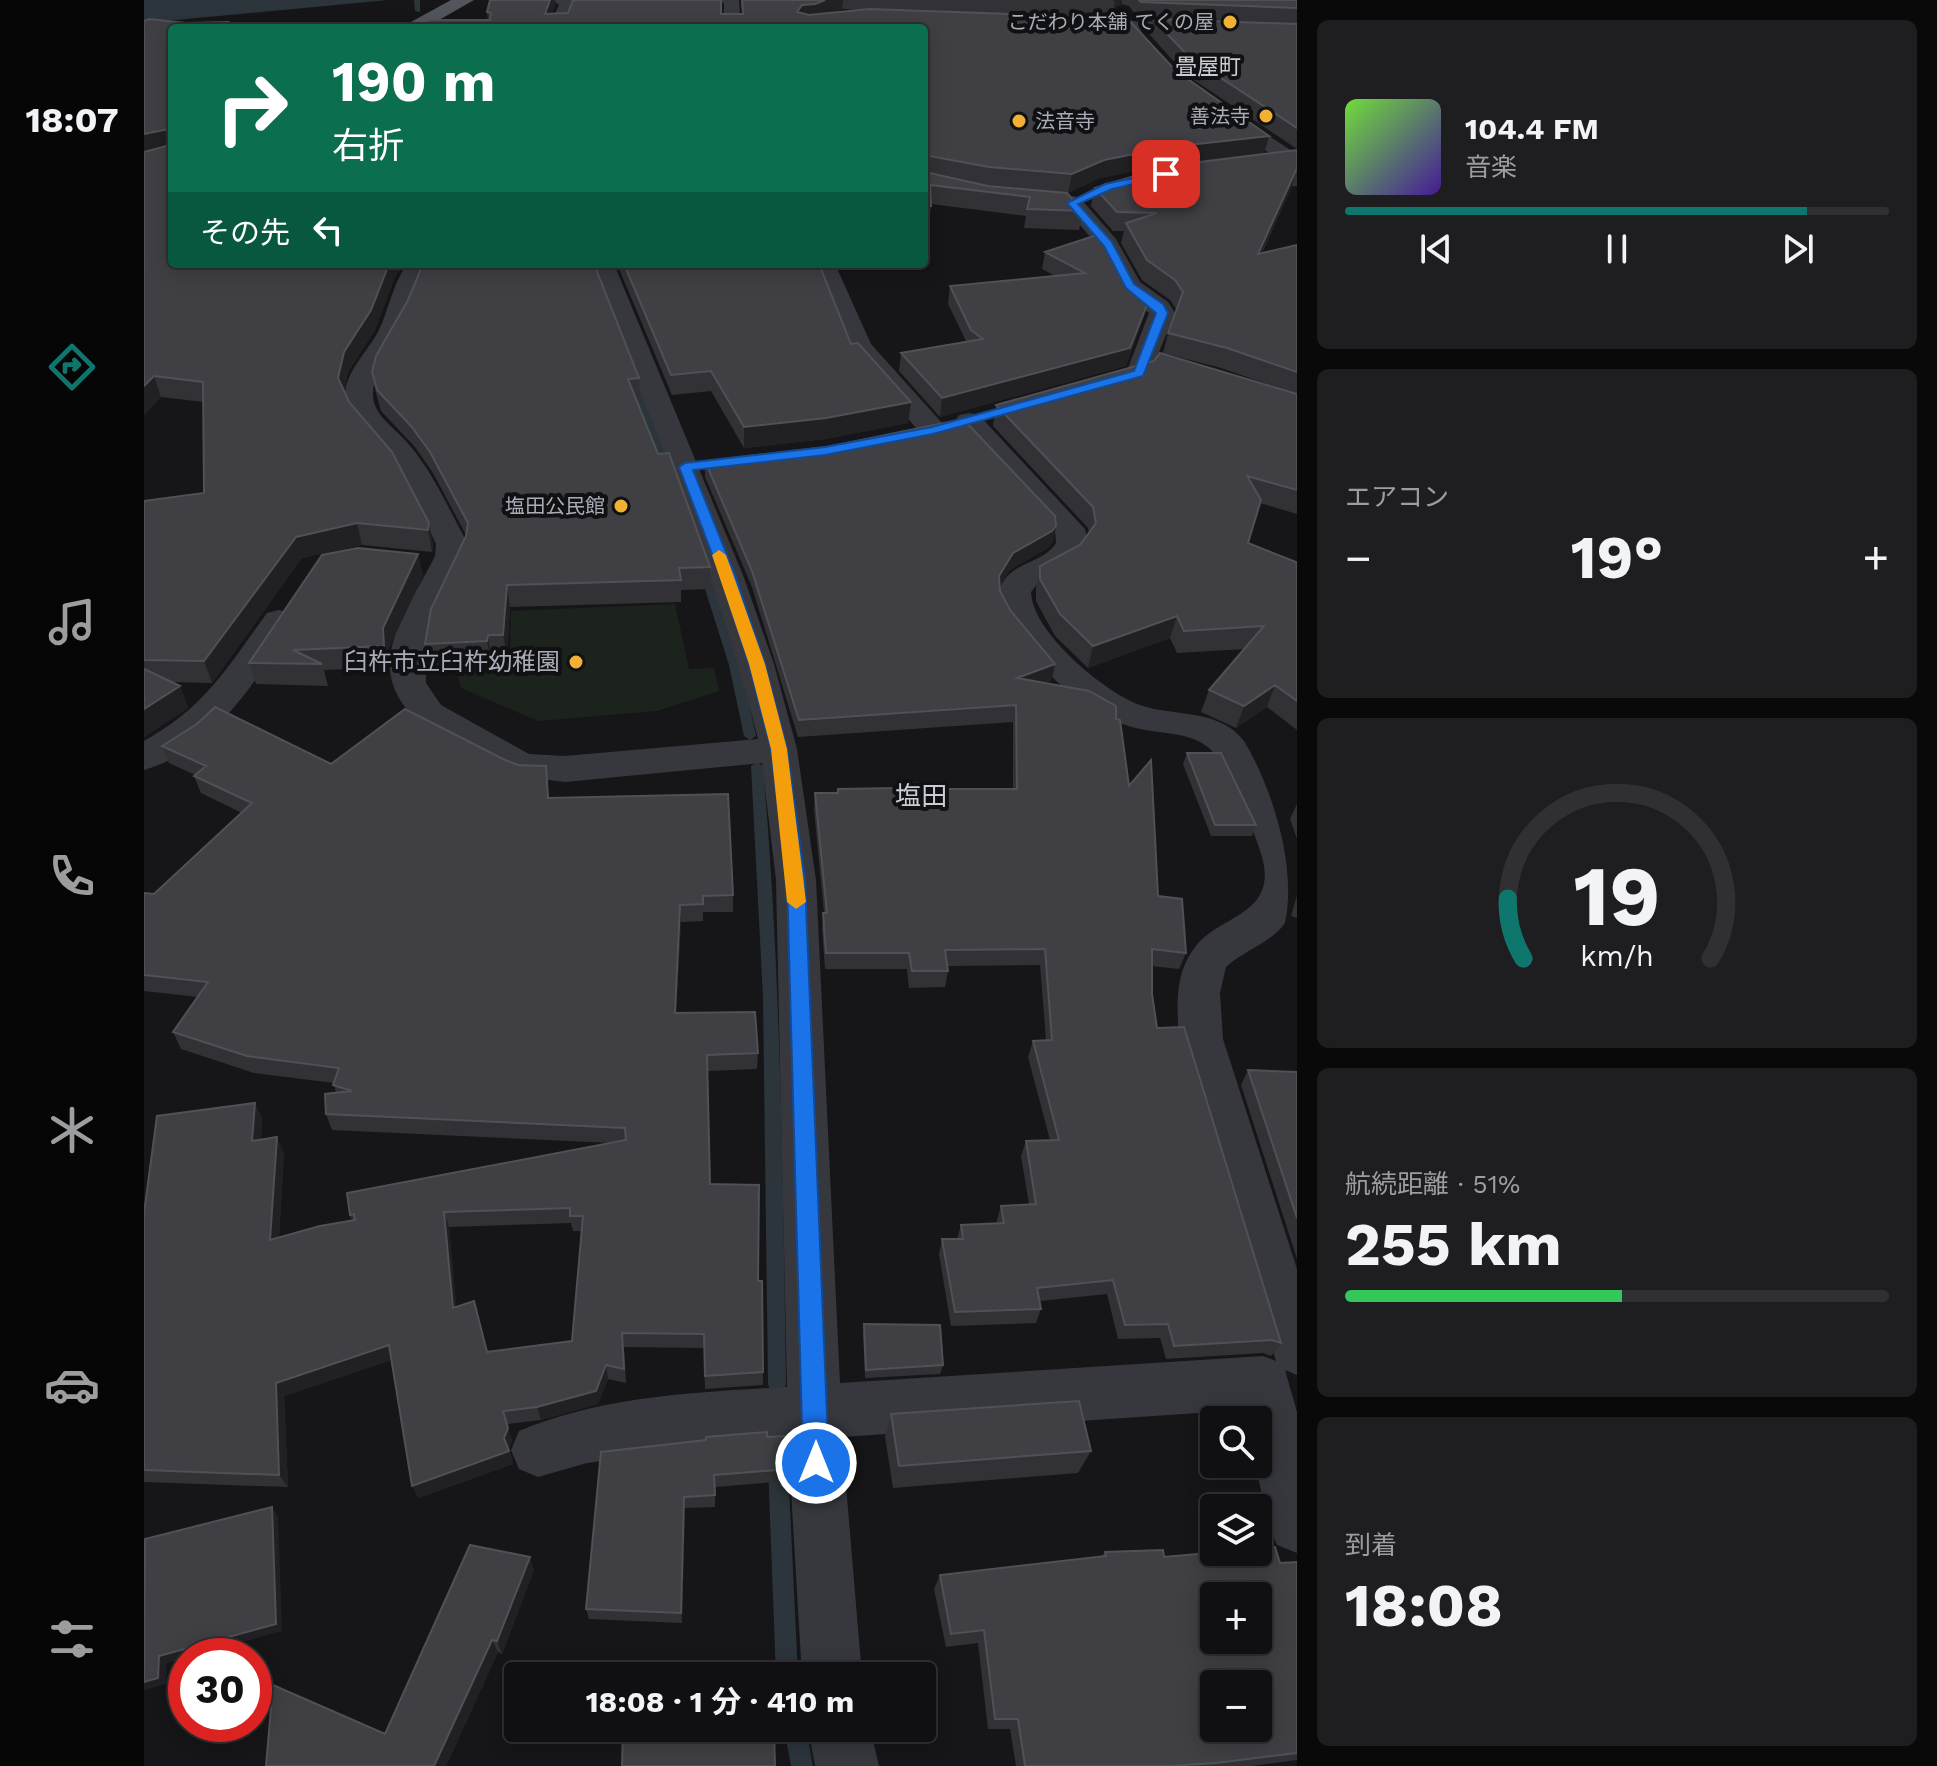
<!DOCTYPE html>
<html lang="ja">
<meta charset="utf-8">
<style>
:root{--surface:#101012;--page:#1e1e20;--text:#f1f3f6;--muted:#9c9d9f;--line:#303032;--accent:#0f766e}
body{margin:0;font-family:"Work Sans","Noto Sans JP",sans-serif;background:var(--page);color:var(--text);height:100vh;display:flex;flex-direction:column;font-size:30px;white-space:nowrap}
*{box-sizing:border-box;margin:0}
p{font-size:26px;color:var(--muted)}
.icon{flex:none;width:44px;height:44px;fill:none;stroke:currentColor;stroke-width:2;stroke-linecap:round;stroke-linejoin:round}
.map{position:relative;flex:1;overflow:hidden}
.drawer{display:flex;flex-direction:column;gap:20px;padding:20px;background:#09090a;width:640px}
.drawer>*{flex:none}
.hud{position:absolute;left:24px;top:24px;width:760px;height:244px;border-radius:8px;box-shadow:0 4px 20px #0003,0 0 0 2px var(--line);background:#0b6e4f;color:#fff;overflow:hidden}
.buttons{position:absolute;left:1056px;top:1406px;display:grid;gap:16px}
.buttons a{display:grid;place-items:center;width:72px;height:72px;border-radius:8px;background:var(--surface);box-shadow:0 4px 20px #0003,0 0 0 2px var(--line);font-size:40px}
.speed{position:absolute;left:24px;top:1638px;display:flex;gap:16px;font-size:40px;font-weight:700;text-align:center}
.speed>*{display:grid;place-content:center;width:104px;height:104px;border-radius:50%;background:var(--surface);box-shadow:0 4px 20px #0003,0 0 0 2px var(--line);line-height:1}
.speed .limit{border:12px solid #d22;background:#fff;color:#111}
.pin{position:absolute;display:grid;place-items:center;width:68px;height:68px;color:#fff;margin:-34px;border-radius:16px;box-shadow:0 4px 12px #0006}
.me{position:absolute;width:88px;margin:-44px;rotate:0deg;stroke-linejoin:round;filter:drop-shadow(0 0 6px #0008)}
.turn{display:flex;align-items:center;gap:28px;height:168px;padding:0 32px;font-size:36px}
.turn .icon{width:104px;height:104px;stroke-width:2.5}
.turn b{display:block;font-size:56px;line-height:68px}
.then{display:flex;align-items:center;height:76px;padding:0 32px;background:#0003;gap:16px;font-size:30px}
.big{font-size:60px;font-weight:700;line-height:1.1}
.drawer .card{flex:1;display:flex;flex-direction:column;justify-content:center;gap:12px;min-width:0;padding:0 28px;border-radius:12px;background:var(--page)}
.drawer .dial{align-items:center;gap:0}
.dial svg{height:208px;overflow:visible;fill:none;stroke:var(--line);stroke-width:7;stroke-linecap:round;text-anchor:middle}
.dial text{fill:var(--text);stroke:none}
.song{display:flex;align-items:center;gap:24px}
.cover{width:96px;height:96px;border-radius:12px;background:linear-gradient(135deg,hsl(100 70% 55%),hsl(260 70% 35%))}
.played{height:8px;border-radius:4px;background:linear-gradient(90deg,var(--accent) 85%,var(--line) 85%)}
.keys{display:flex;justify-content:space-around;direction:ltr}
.heat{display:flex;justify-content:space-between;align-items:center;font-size:44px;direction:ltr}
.charge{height:12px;border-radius:6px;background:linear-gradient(90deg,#34c759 51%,var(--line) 0)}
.trip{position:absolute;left:360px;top:1662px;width:432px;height:80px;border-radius:8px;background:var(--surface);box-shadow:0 4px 20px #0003,0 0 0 2px var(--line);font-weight:700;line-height:80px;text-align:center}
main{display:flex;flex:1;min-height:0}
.tabs{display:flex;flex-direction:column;width:144px;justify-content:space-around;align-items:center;background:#060607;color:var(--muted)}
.tabs .icon{width:56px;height:56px}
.tabs .active{color:var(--accent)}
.tabs b{font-size:36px;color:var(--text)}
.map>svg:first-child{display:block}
</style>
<main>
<nav class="tabs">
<b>18:07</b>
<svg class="icon active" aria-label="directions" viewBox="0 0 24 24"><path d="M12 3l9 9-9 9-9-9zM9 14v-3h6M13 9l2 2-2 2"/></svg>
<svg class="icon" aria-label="music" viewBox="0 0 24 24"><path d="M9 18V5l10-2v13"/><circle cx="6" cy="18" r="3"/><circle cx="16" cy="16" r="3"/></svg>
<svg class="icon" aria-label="phone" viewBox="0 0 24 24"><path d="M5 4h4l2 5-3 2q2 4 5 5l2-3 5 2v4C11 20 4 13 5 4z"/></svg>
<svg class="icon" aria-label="climate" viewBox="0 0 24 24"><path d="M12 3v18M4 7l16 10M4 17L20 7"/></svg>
<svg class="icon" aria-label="car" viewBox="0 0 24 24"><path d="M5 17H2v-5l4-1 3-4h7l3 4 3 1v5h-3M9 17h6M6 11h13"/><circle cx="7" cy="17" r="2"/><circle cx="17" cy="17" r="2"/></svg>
<svg class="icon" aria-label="filters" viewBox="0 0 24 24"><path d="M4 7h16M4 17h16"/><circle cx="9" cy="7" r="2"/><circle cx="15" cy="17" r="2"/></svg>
</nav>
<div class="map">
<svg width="1153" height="1766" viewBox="0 0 1153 1766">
<rect width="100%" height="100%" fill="#161618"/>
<path fill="#1c231d" d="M531 604 545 669 570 668 575 691 513 711 394 721 317 688 311 663 366 660 367 611Z"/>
<path fill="#2c353c" d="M0 0H244L0 23Z"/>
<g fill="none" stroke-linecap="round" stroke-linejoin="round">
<path fill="#2c353c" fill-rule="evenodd" d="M270 0H276V12L271 11Z
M486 381 494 383 524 462 523 464 514 462 484 383Z
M561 567 567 570 597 665 612 736 606 740 600 736 585 665 555 570Z
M613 762 619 766C637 972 639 1178 642 1384L640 1390 633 1393 626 1390 624 1384 619 997 607 766Z
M634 1455 641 1458 644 1465 654 1676H632L624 1465 627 1458Z
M640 1728H662L669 1766H647Z"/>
<path fill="#37383d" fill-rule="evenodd" d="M408 0H431L433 3 422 28H404L415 5Z
M576 0H595L597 28H579L580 4Z
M937 19 1153 27V37L931 28 928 24Z
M1078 106 1153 154V164L1140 163 1071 116 1068 112 1071 108Z
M928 196 936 198 972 239 996 282 1024 302 1031 313 1004 379 955 393 945 391 942 385 945 379 984 368 1005 313 977 291 954 246 917 203Z
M263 264H287C273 284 271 306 261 327 252 349 230 368 229 393 228 413 247 425 259 438 287 467 304 508 324 544L323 556 281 651 282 683 297 705 385 754 421 756 614 739C574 575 507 421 446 264H470L599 575 630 664 653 749 672 880 696 1383 1119 1356 1132 1361 1035 1039C1033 1006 1030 973 1052 946 1076 915 1134 915 1118 857 1112 834 1082 763 1065 748 1046 732 1019 734 996 729 943 717 905 678 873 636 863 623 849 604 857 586 868 561 899 564 912 543L911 531 815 427 811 421 815 415 825 413 835 415 941 529 944 543 929 565 895 582 887 592C888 632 960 692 996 705 1030 717 1075 708 1100 741 1129 789 1153 868 1141 923 1127 943 1100 950 1082 967L1076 993 1079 1039 1153 1269V1375L1141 1370 1153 1412V1553L1133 1545 1125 1525 1111 1464H1114V1420H1101L1099 1410 698 1437 718 1676H658L644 1440 561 1446 443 1463 394 1477 375 1469 367 1450 375 1431C458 1396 554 1392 643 1387L632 880 618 763 421 782 365 775C317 747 235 720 247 651 253 619 277 585 291 556L292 544C278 515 265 483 245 457 230 437 198 420 201 392 204 369 223 352 234 332 245 310 248 285 263 264Z
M667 264H691L727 344 799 424 803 430 799 436 789 438 779 436 702 347Z
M135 610 147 613 152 620C112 679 73 749 0 770V741C62 706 82 669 123 613Z
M664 1728H726L735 1766H671Z"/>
<path fill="#53555c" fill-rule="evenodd" d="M307 0H330L281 28H256Z"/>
</g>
<path fill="#323236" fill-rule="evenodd" d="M346 0H411V6L408 14H598L597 0H1153V149L1041 74 1006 35 1009 19 1068 21 994 18 985 6 978 4 970 8 968 17 1031 70 1125 136 1120 154 1153 150V186H1148L1118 253 1153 245V514L1116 503 1104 543 1153 565V730L1123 707 1092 728 1057 712 1065 690 1101 649 1033 653 1026 638 944 668 911 636 892 601V588L896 566 936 545 945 533 944 528 849 426 852 405 1137 389 1077 368 1019 353 1024 333 1032 309 1026 300 998 280 977 243 980 231H969L947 206 951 188 1115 154 1021 165 956 178 924 193 842 185 823 182 939 211 935 230 880 228 882 216 787 204 785 224H780V28L344 20 343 12ZM698 9 718 10 690 12Z
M0 21 42 23 84 22 85 25 28 264H259L250 279 231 330 204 372 200 391 205 402 285 523 289 545 288 552 218 545 158 558 68 683 27 682 36 686 44 708 0 737V501L60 493 59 402 17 397 0 415Z
M901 252 978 275 1001 314 982 366 796 417 755 371 757 353 822 341 804 304 806 286 911 276 898 269Z
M473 264H675L707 344 764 423 681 439 600 448 567 391 528 395Z
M694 264H741L695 266Z
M264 300 495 378 496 398 492 399 514 454 566 567 567 589 537 590V602L366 607 363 657H347V663L285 666 281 644 322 535 289 473 271 447 237 411 232 393 228 372Z
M561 461 909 542 904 548 866 570 856 586V591L866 610 908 680 901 683 972 719 985 786 1014 896 1042 953 1035 969 1008 966V994L1013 1028 1137 1343 1127 1356 1119 1353 1022 1359 1016 1338 974 1339 963 1294 896 1301 897 1309 892 1323 807 1326 795 1254 798 1239H813L817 1225 853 1223V1220L857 1206 885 1204 877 1156 882 1141 906 1140 884 1057 889 1041 902 1040 896 965 803 966 804 971 801 987 765 988 763 969H681L678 929 680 913 670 810 671 793 756 788 757 783 797 789H869V722L654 737 608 587 561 477Z
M274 554 279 576 244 650 245 667 180 670 184 686 112 684 105 663Z
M18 746 187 764 361 760 374 765 402 766 405 798 589 895V912H559V921L537 922 532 1013 614 1053 613 1069 563 1071 566 1184 614 1281 619 1372V1385L561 1389 560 1348 480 1347 482 1383 464 1379 454 1404 397 1420 363 1424 368 1441 365 1449 369 1464 274 1498 247 1360 140 1396 144 1487 0 1482V1213L111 1103 118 1119 117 1139 140 1153 135 1238 208 1220 206 1215 469 1143 188 1130 182 1114 192 1093 190 1083 110 1073 37 1049 29 1032 54 997 0 991V893L10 894 98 813 57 793 50 776 51 775 25 763ZM427 1223 429 1231H438L428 1341 344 1351 312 1307 305 1227Z
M1043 753 1112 825 1108 836H1067L1039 764Z
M1153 804V839L1146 819Z
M1153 895V918L1147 916Z
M1104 1070 1153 1072V1259L1097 1085Z
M720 1324 799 1365 796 1374 721 1378 719 1333Z
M747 1414 947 1451 934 1473 749 1488 741 1437Z
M623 1437 645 1469 643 1481 571 1487V1507L541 1508 538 1623 445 1619 442 1609 562 1440Z
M961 1552 1020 1557 1136 1563 1153 1562V1760L1108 1766H872L866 1729H844L834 1643 802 1647 790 1589 796 1575 958 1556Z
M390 1570 358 1654 354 1652 302 1766H122L241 1734Z"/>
<path fill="#212124" d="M406 0H411V6L403 28 401 14Z
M681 0H699L698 9 670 20 653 12 658 5Z
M968 0H978V4L970 8 971 1Z
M25 129 28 147 0 154V134Z
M1125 136 1120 154 1021 165 956 178 924 193 928 174 960 160 1026 147Z
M1153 168 1148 186 1108 273 1114 254Z
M245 264H259L250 279 231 330 204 372 198 398 194 378 200 352Z
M1006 297 1001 314 982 366 796 417 798 398Z
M10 376 17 397 0 415V386Z
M767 402 764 423 681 439 600 448V427Z
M213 523 218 545 158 558 68 683 60 661 152 537Z
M285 523 289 545 288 552 284 530Z
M912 526 909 542 904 548 866 570 852 592 855 576 869 553Z
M274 554 279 576 244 650 245 667 240 646 239 628Z
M363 585 366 607 363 657 359 635Z
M1033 616 1026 638 944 668 949 646Z
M344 635 347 657V663L343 641Z
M911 664 908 680 869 694 873 678Z
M1131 685 1123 707 1092 728 1100 706Z
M36 686 44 708 0 737V709Z
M536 905 537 922 531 1030V1013Z
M111 1103 118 1119 116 1156 108 1141Z
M133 1137 140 1153 134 1255 126 1240Z
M300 1212 305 1227 314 1322 309 1308Z
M245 1345 251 1359 140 1396 144 1487 135 1475 132 1383Z
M462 1365 464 1379 454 1404 397 1420 393 1407Z
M359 1411 368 1441 364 1451 360 1438Z
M365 1451 369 1464 274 1498 268 1486Z
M540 1497 541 1508 538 1623 537 1613Z
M128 1507 134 1516 138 1631 48 1656H42V1658L23 1663 22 1684 0 1690V1682L15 1656Z
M386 1557 390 1570 358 1654 353 1641Z
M348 1640 354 1652 302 1766H290Z"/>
<path fill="#3f3f44" stroke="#4f5156" stroke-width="2" fill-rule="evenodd" d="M346 0H406L401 14 424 13 429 0H577V14H599L598 0H681L671 4 658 5 653 12 665 15 725 9 983 18 1031 70 1125 136 1026 147 960 160 928 174 845 167 780 155V28H269L270 26 286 20H346L347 13 343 12Z
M995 0H1153V8L997 2Z
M5 19 42 23 84 22 82 25H88L86 28H28V264H245L227 310 200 352 194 378 205 402 248 452 285 523 284 530 213 523 152 537 60 661 0 660V501L60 493 59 382 10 376 0 386V152L26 145 25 129 0 134V21Z
M1009 19 1153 24V128L1045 57Z
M1153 150V168L1114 254 1153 245V372L1083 348 1024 333 1039 292 1031 280 1003 260 982 223 1013 213 973 212 951 188 1023 166Z
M780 155 781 172 844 186 923 193 939 211 883 209 886 197 786 185 787 206 780 205Z
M956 234 978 275 1006 297 986 348 798 398 757 353 839 339 827 330 806 286 941 273 901 252Z
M279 264H450L495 378 484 379 514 454 525 453 566 567 535 568 537 580 363 585 359 635H344L343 641 281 644 287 609 322 536 324 523 286 452 267 426 233 390 228 372 232 356 264 300Z
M480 264H675L707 344 714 343 767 402 682 418 600 427 567 371 527 375Z
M1016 353 1153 394V490L1103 476 1117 500 1104 543 1152 562 1153 565V701L1131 685 1100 706 1065 690 1120 626 1040 631 1033 616 949 646 916 614 896 579V566L936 545 952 523 949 507 852 405 1010 361Z
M819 419 911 516 912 526 908 531 869 553 855 576 856 591 866 610 911 664 873 678 945 691 972 706V719L976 720 985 786 1007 760 1014 896 1038 899 1042 953 1008 949V994L1013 1028 1040 1027 1137 1343 1128 1340 1030 1346 1024 1324 981 1325 969 1280 893 1288 897 1309 811 1312 798 1239H819L817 1225 860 1223 857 1206 892 1204 882 1141 915 1140 889 1041 908 1040 901 949 801 950 804 971H768L765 953H682L679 913H683L671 793H694V789L757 788V783L797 784V789H873L872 705 655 720 608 571 561 461 683 447Z
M214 548 274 554 239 628 240 646 149 650 178 664 105 663 178 555Z
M0 669 36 686 0 709Z
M71 707 187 764 261 709 361 760 374 765 402 766 404 798 584 794 589 895 559 896V904L536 905 531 1013 611 1012 614 1053 563 1055 566 1184 615 1185 614 1281H618L619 1372 561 1376 560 1334 478 1333 480 1369 462 1365 452 1391 393 1407 359 1411 364 1428 360 1438 365 1451 268 1486 245 1345 132 1383 135 1475 0 1470V1213L13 1116 111 1103 108 1141 133 1137 126 1240 176 1226 211 1220 210 1214 206 1215 203 1193 482 1140 481 1128 182 1114 181 1094 208 1091 189 1085 195 1068 103 1056 29 1032 64 982 0 975V893L10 894 108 803 50 776 62 766 18 746 53 724ZM426 1208V1216H439L428 1341 343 1352 330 1301 309 1308 300 1212Z
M1043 753H1077L1112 825H1071Z
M1104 1070 1153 1072V1218Z
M720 1324 796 1325 799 1365 722 1370Z
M935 1401 947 1451 755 1466 747 1414Z
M623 1432V1437L643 1436 645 1469 570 1475 571 1495 540 1497 537 1613 442 1609 457 1452 562 1440V1437Z
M128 1507 132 1624 15 1656 14 1678 0 1682 1 1539Z
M326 1545 386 1557 353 1641 348 1640 290 1766H122L129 1685 241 1734Z
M1131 1547 1136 1563 1153 1562V1753L1072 1763 1025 1766H881L874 1719H851L840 1630 807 1634 796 1575 962 1556 961 1552 1019 1550 1020 1557 1076 1552H1114V1548ZM1070 1596H1114V1640H1070ZM1070 1684H1114V1728H1070Z
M479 1728H630L631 1766H478Z"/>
<path fill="#1a73e8" stroke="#114b97" stroke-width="2" d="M1022 171 1025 176 968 189 934 204 968 242 990 284 1019 304 1024 313 999 376 789 434 681 455 549 470 591 575 621 664 643 749 661 880 685 1463 681 1472 672 1476 663 1472 659 1463 643 880 627 749 605 664 576 575 535 467 541 463 681 447 788 427 990 371 1012 313 982 288 960 246 923 203 961 184Z"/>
<path fill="#f59e0b" d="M575 550 582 555 621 664 643 749 662 902 652 909 643 902 627 749 605 664 568 555Z"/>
<g fill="#f2b134" stroke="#111113" stroke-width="3">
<circle cx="1086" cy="22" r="8"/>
<circle cx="1122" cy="116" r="8"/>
<circle cx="875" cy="121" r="8"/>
<circle cx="477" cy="506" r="8"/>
<circle cx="432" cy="662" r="8"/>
</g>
<g text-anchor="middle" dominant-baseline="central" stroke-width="8" stroke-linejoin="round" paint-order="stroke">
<g font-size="20" fill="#a8adb8" stroke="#111113" text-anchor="end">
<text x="1070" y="22">こだわり本舗 てくの屋</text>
<text x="1106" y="116">善法寺</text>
<text x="891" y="121" text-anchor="start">法音寺</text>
<text x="461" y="506">塩田公民館</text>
</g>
<g font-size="22" fill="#c9ccd4" stroke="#111113">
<text x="1064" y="66">畳屋町</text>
</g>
<g font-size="24" fill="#a8adb8" stroke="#111113" text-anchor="end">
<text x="416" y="662">臼杵市立臼杵幼稚園</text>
</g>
<g font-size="26" fill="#c9ccd4" stroke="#111113">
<text x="777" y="796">塩田</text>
</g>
</g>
</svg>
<div class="buttons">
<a><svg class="icon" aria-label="search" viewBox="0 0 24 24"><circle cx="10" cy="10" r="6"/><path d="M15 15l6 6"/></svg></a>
<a><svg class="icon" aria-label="layers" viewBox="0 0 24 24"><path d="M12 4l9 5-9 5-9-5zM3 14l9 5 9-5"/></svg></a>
<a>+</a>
<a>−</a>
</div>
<div class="speed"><div class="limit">30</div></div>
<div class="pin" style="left:1022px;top:174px;background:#d93025"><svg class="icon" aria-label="arrive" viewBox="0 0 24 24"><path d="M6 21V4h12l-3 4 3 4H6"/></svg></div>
<svg class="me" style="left:672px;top:1463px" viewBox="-20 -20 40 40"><circle r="17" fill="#1a73e8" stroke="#fff" stroke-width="3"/><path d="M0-11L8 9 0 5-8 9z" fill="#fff"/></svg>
<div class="trip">18:08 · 1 分 · 410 m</div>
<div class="hud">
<div class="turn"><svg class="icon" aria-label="right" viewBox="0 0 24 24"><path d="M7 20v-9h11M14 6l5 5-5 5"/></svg><div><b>190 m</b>右折</div></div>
<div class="then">その先<svg class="icon" aria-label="left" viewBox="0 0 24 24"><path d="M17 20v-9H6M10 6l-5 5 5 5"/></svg></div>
</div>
</div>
<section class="drawer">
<div class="card">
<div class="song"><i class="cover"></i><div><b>104.4 FM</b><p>音楽</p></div></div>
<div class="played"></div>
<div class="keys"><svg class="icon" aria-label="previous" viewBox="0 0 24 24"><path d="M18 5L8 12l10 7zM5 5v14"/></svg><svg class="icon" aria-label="pause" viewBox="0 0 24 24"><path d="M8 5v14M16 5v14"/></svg><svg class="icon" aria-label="next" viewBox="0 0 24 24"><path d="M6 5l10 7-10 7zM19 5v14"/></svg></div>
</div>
<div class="card"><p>エアコン</p>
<div class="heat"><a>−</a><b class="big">19°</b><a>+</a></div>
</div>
<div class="card dial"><svg viewBox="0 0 100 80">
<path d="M14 69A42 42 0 1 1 86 69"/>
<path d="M14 69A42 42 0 0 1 8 46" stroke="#0f766e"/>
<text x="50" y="56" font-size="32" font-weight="700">19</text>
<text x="50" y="72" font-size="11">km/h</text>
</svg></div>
<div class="card"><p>航続距離 · 51%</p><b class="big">255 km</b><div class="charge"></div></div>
<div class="card"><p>到着</p><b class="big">18:08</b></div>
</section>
</main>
